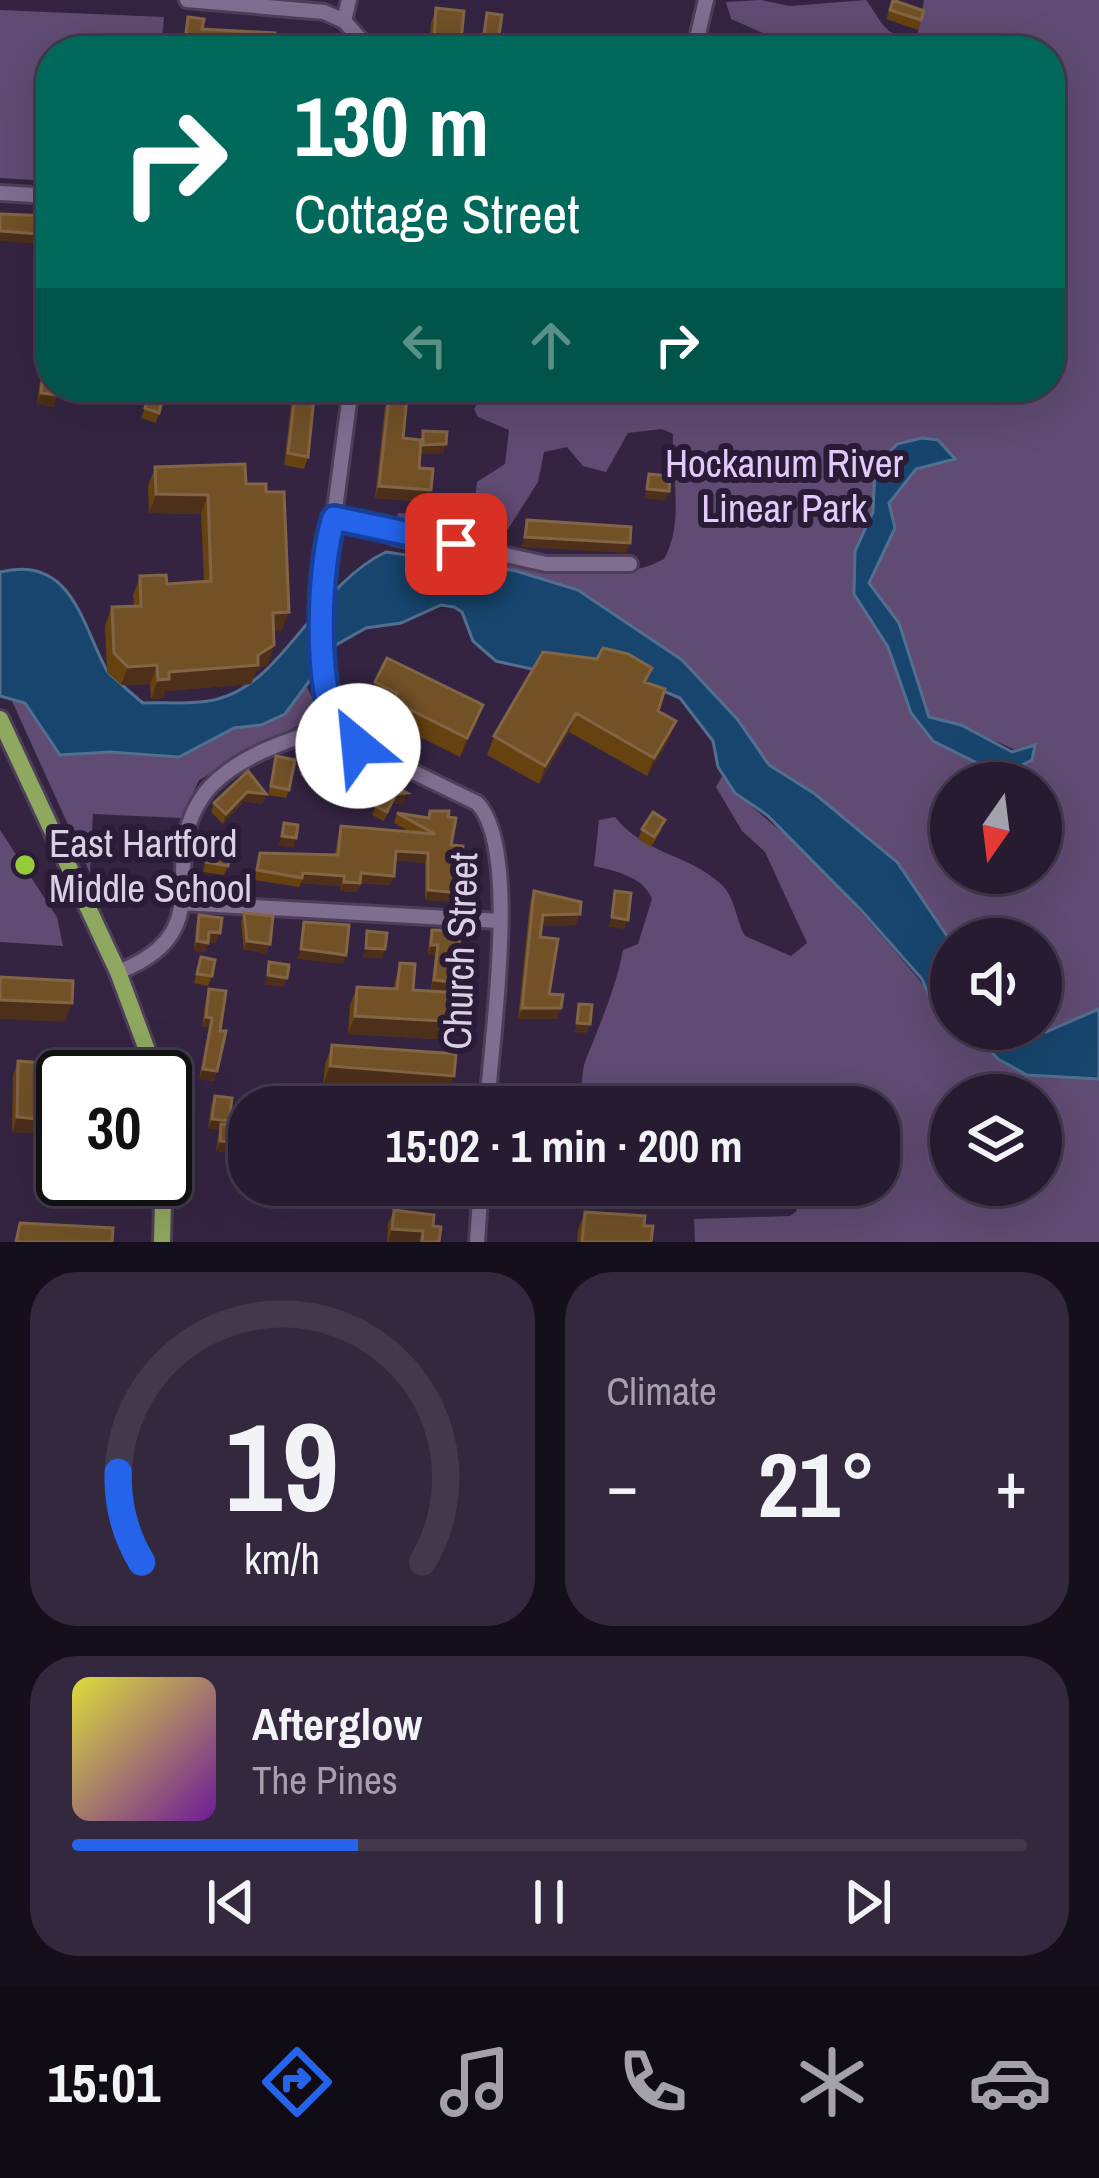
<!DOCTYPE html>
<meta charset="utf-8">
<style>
:root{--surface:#271b32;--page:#33283e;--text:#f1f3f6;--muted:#a4a1ac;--line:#43394d;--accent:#2563eb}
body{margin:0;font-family:"Archivo Narrow",sans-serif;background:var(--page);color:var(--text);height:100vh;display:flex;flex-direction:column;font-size:45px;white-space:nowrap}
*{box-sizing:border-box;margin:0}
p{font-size:39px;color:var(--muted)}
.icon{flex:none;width:66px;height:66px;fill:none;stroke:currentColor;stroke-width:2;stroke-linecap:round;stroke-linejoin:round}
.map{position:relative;height:1242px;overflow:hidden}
.drawer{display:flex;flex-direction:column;gap:30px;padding:30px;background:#150f1c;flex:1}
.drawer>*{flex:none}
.banner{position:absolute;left:36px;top:36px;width:1029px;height:366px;border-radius:48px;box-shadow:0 12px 48px #0002,0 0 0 3px var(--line);background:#00695c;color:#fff;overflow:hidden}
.needle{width:78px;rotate:194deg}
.controls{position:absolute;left:930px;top:762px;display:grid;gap:24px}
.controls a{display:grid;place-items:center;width:132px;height:132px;border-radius:50%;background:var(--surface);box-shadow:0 12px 48px #0002,0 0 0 3px var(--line);font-size:60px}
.speed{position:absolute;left:36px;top:1050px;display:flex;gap:24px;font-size:60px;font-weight:700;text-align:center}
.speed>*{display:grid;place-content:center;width:156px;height:156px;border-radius:50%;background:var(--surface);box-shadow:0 12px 48px #0002,0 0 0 3px var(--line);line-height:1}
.speed .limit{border:6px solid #111;border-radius:18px;background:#fff;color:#111}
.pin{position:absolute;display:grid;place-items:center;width:102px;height:102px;color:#fff;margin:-51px;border-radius:24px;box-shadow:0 6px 18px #0006}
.me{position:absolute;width:132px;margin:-66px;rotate:332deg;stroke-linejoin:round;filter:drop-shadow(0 0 9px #0008)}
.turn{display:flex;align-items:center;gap:42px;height:252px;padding:0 60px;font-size:54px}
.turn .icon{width:156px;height:156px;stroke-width:2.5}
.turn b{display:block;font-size:84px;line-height:102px}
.lanes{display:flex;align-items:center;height:114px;padding:0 60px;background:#0003;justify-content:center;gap:60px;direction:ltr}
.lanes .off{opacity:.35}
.big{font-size:90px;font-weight:700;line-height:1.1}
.drawer .tile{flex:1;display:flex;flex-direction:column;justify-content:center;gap:18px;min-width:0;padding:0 42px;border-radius:48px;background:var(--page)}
.drawer .dial{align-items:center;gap:0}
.dial svg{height:312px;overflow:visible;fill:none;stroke:var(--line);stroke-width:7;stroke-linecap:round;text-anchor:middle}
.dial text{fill:var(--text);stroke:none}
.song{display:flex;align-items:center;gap:36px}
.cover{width:144px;height:144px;border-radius:18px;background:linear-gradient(135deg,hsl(60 70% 55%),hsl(280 70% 35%))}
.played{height:12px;border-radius:6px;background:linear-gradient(90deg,var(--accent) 30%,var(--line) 30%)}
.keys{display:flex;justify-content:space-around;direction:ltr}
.heat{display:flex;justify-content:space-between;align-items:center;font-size:66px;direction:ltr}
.drawer .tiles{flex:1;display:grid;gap:30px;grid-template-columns:1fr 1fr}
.tile:last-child{grid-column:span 2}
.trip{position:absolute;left:228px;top:1086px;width:672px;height:120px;border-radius:48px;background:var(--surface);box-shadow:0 12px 48px #0002,0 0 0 3px var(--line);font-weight:700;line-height:120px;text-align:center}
.tab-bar{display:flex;height:192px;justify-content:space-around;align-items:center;background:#100b14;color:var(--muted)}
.tab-bar .icon{width:84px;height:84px}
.tab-bar .active{color:var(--accent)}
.tab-bar b{font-size:54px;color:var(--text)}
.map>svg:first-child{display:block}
</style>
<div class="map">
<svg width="1099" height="1242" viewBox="0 0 1099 1242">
<rect width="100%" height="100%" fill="#342442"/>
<path fill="#604b72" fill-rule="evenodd" d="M761 0 790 6 866 0C883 22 884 39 917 37L924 0H1099V1009L1046 1032 1039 1029 1041 939 951 942 884 849 783 777 712 711 491 569 390 546 398 513 461 517 475 499 477 482 505 464 509 430 478 417 474 409 487 387C527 387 565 394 605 387H1050V51H767L763 33 731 19 726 2ZM662 429 673 434C671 475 685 522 664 559 616 586 551 566 502 552L505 534 538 482 544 452 567 447 583 466 606 472 628 433ZM868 582 899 623 929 717C956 726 1010 744 1032 760L1024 764 933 741 916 720 888 647 854 594ZM951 783H1041V873H951Z
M0 10 164 17 161 51H51V181L0 178Z
M295 666 321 713 199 780 182 818 93 814 90 873 2 679 158 730Z
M722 776C745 805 777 825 804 852 856 905 905 962 951 1018V1029L974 1031 998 1059 1027 1075 1099 1079V1242H695L694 1219 790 1216 797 1211 791 1185H879V1107H580C583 1091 580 1074 586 1059 600 1024 616 988 623 950L638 944 652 899C644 877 616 871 594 866L599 820 615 817C644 854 688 854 721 884 735 896 736 920 745 936L791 956 807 943 765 852 742 831 716 787ZM951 1095H1041V1185H951Z
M0 830 57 917 63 946 0 942Z"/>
<path fill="#17456d" stroke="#526f90" stroke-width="3" d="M922 438 938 440 955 459 916 469 889 503 895 528 869 583 899 623 929 717 961 725 1012 752 1035 745 1032 760 1012 770 989 769 933 741 911 713 888 647 854 594 855 551 873 512 875 469 897 444Z
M386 552 516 571 578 590 682 660 738 720 769 765 815 794 897 862 951 942V1018L932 1002 922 979 861 910 767 815 735 793 718 767 713 741 680 698 633 678 554 674 496 661 473 641 462 612 454 607 441 605 401 623 366 628 336 645 285 714 261 725 234 728 179 757 110 752 60 755 25 703 0 696V572C72 554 82 625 107 671 109 674 139 700 143 703 166 702 196 705 218 699 284 682 317 584 386 552Z
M1099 1009V1079L1027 1075 998 1059 970 1029 1046 1032Z"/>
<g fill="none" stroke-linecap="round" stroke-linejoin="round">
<defs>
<path id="minor" d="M187 0 324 12 344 21 371 51
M344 21 349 0
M694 51 706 0
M0 193 51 196
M351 387 334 517 321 563 327 677 337 726 358 745 477 803C521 847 491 1041 487 1107
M334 517 546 564H630
M182 903 500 921
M118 972C226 930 153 862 205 793 234 756 294 737 337 726
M477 1242 481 1185"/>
<path id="major" d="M0 719 118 972 157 1077
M162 1242 165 1117"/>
</defs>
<use href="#minor" stroke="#4d3f59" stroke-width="20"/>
<use href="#major" stroke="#4d3f59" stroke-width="22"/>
<use href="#minor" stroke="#806e91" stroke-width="14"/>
<use href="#major" stroke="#8ea85f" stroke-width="16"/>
</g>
<path fill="#664210" d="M893 0 924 11 918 30 886 19Z
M436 8 460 51H429L431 23Z
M46 282 57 395 53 407 37 404 44 347 39 346 42 321 38 320 42 294Z
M152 387 159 413 156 423 141 418Z
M293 387H315L308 457 304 469 284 465Z
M387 387H408L403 438 420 440 423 431 443 453 420 454 419 468 427 502 375 498Z
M155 467 246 484 282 631H274V645L268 664 256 671 251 684 165 691 163 698 151 699 150 684 121 685 107 672 105 626 112 607 134 606 133 595 140 576 167 584 204 581 201 514 149 513 148 486Z
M652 668 646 683 669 739 647 776 569 732 539 784 487 755 494 736Z
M375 682 476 724 460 757 386 720 389 712 368 701Z
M306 751 317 769 314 778 300 776Z
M276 756 289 790 286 798 268 795Z
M332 763 403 803 392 804 384 821 372 815 377 802 344 796 341 803 324 800Z
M248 771 263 804 244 801 223 824 211 812 214 803Z
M430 811 448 817 459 893 456 902 425 900V863L395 860 390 885 361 883 357 892 340 891 341 886 301 883 299 887 254 880 260 853 335 855 338 836 341 826 410 832 394 823 397 813 428 818Z
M642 829H662L651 847 638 839Z
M209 843 228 866 224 875 203 872Z
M534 891 576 925 542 926 540 937 549 994 561 1008 557 1019H518L530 902Z
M244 913 270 944 266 953 244 950 241 922Z
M199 915 216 943 208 942 205 952 194 951 196 925Z
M432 930 459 947 455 956H453L452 967 460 983 457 992 431 989 435 955H428L429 939Z
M201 957 212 976 208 986 194 983Z
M400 963 413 990 453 1040 348 1034 350 1005 357 987 393 989Z
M209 989 220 1031 214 1081 199 1079 209 1027 202 1026 206 999Z
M332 1045 447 1095 323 1085 325 1064Z
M18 1061 39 1119 34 1133 12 1132 13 1075Z
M215 1096 228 1125 230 1152 216 1151 219 1130 208 1128 211 1106Z
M695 1185H739L736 1193Z
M394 1210 433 1226 439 1242H387L388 1224Z
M585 1212 644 1226 651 1242H577L578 1230Z"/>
<path fill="#4d2f1a" d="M484 34 499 36 496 45 480 44Z
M434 39 442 40 437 51H429Z
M201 42 274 48 273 51H183L184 48Z
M0 231 51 235V245L0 241Z
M42 309 46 310 42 321 38 320Z
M41 393 57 395 53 407 37 404Z
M446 444 443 453 419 454 423 445Z
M379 486 431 490 427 502 375 498Z
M647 489 669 491 665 501 644 498Z
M156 494 208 495 201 514 149 513Z
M525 537 630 543 626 553 521 547Z
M289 612 282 631 266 632 273 613Z
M274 645 268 664 256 671 251 684 165 691 163 698 151 699 158 680 169 672 258 655Z
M157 665 150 684 121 685 128 667Z
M483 705 476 724 460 757 467 738Z
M576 713 569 732 539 784 545 766Z
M676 721 669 739 647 776 654 758Z
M247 792 266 794 263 804 244 801 223 824 226 814Z
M407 793 403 803 392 804 384 821 396 794Z
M282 836 296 838 293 848 278 845Z
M396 851 428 853 425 863 392 860Z
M303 873 344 876 341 886 301 883Z
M361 873 394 876 390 885 358 882Z
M344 882 360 883 357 892 340 891Z
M428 890 459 893 456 902 425 900Z
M580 914 576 925 539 926 543 915Z
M612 917 628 920 624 929 608 927Z
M209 932 220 933 216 943 206 942Z
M197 941 208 943 205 952 194 951Z
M247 941 270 944 266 953 244 950Z
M431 945H438L435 955H428Z
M366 948 385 949 382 959 362 957Z
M301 949 346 955 343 964 297 959Z
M268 975 287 978 284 987 264 985Z
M434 980 460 983 457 992 431 989Z
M0 1000 72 1003 65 1022 0 1019Z
M522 1008H561L557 1019H518Z
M355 1016 459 1022 453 1040 348 1034Z
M206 1017 212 1018 209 1027 202 1026Z
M577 1023 590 1024 587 1033 574 1032Z
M330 1066 454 1076 447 1095 323 1085Z
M203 1069 217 1071 214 1081 199 1079Z
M17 1117 39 1119 34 1133 12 1132Z
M212 1119 229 1121 226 1130 221 1124 219 1130 208 1128Z
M220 1141 234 1143 230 1152 216 1151Z
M538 1185H577L575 1189 569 1188 564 1200 534 1197Z
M392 1229 423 1231 419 1242H388Z"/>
<path fill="#725127" stroke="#826544" stroke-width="3" d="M893 0 924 11 921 20 890 10Z
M436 8 464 11 460 51H440L442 40 434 39Z
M487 13 502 15 499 36 484 34Z
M188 17 204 19 202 29 275 33 274 48 201 42 200 50 184 48Z
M0 214 51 216V235L0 231Z
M46 282 51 283V387H58L57 395 41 393 48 336 43 335 46 310 42 309Z
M152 387H166L159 413 145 408Z
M296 387H315L308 457 288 453Z
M390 387H408L403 438 421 440 419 468 433 469 431 490 379 486Z
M423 431 447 432 446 444 423 445Z
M245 464 246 484H266V492H284L289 612 273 613 274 645 258 655V665L169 672V679L158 680 157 665 128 667 114 653 112 607 141 606 140 576 166 575 167 584 211 581 208 495 156 494 155 467Z
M649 474 670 476 669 491 647 489Z
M527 520 631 527 630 543 525 537Z
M603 648 628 654 652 668 644 682 665 689 658 711 676 721 654 758 576 713 545 766 494 736 543 652 597 659Z
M387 658 483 705 467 738 393 701 397 693 375 682Z
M306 751 320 753 317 769 303 766Z
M276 756 295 760 289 790 271 786Z
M332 763 372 774 407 793 396 794 387 812 375 806 381 792 346 787 345 793 327 790Z
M248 771 266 794 247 792 226 814 214 803Z
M430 811H449L448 817 456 818 451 845 463 846 459 893 428 890V853L396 851 394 876 361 873 360 883 344 882V876L303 873 302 878 257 870 260 853 338 855 341 826 435 834 397 813 429 818Z
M653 812 665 820 654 837 642 829Z
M284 823 298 825 296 838 282 836Z
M209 843 231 846 228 866 206 862Z
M534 891 581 902 580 914 543 915 540 937 558 939 549 994 563 995 561 1008H522Z
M615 891 631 893 628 920 612 917Z
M244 913 273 916 270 944 247 941Z
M199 915 222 918 220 933 209 932 208 943 197 941Z
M304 922 349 925 346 955 301 949Z
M432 930 460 931 459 947H454L452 967 462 968 460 983 434 980 438 945H431Z
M367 931 387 933 385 949 366 948Z
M201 957 215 960 212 976 197 974Z
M269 962 289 965 287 978 268 975Z
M400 963 415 964 413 990 461 993 459 1022 355 1016 357 987 397 989Z
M0 977 73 981 72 1003 0 1000Z
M209 989 226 991 220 1031H226L217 1071 203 1069 212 1018 206 1017Z
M579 1004 592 1005 590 1024 577 1023Z
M332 1045 456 1054 454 1076 330 1066Z
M18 1061 43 1063 39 1119 17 1117Z
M215 1096 232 1098 229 1121 212 1119Z
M221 1124 236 1125 234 1143 220 1141Z
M394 1210 434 1215 433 1226 441 1227 439 1242H422L423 1231 392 1229Z
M585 1212 645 1216 644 1226H653L651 1242H582Z
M20 1223 113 1228 112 1242H16Z"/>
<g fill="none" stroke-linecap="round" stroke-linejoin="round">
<defs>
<path id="route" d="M358 746C352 740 341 732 337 726 314 684 319 562 334 518L456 544"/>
</defs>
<use href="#route" stroke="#184099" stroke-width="30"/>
<use href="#route" stroke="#2563eb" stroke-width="21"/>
</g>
<circle fill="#95cc3a" stroke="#2a1b37" stroke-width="4.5" cx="25" cy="865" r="12"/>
<g text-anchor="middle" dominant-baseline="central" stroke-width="12" stroke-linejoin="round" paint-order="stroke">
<g font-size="39" fill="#e2caf9" stroke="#2a1b37">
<text x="784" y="463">Hockanum River<tspan x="784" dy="45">Linear Park</tspan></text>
</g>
<g font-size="39" fill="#dad0e3" stroke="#2a1b37" text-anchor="start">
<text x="49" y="843">East Hartford<tspan x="49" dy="45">Middle School</tspan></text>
</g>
<g font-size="39" fill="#dad0e3" stroke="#2a1b37">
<text transform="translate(460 951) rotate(-88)">Church Street</text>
</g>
</g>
</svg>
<div class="controls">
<a><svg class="needle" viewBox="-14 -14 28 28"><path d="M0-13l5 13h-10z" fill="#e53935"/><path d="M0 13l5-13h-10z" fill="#a4a1ac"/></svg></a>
<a><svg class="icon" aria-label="sound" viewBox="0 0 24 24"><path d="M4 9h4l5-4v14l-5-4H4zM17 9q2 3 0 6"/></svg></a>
<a><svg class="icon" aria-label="layers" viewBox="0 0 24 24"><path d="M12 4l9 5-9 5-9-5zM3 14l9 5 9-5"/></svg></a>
</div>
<div class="speed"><div class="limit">30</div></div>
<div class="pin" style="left:456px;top:544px;background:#d93025"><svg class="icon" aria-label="arrive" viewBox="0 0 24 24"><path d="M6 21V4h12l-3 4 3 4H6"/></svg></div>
<svg class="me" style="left:358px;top:746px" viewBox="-20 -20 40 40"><circle r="19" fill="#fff"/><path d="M0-13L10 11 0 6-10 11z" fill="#2563eb"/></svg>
<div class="trip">15:02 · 1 min · 200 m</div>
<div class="banner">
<div class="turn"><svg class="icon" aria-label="right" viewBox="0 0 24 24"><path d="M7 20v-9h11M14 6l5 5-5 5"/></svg><div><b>130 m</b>Cottage Street</div></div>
<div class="lanes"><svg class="icon off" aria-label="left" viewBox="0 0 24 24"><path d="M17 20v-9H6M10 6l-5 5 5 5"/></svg><svg class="icon off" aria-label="ahead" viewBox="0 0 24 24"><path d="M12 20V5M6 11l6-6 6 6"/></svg><svg class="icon" aria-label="right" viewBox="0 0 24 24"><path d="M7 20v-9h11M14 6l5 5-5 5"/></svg></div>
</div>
</div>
<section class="drawer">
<div class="tiles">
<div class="tile dial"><svg viewBox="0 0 100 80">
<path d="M14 69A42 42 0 1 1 86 69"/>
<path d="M14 69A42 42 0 0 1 8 46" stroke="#2563eb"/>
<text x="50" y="56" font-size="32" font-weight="700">19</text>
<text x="50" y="72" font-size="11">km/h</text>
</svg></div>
<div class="tile"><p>Climate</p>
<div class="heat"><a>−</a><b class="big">21°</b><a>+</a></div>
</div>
<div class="tile">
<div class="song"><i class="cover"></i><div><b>Afterglow</b><p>The Pines</p></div></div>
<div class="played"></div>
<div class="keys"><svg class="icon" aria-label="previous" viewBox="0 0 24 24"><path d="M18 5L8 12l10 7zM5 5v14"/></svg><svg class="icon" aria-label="pause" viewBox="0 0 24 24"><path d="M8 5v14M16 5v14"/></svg><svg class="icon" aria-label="next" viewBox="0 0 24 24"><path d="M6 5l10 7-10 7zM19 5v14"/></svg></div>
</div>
</div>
</section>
<nav class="tab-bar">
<b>15:01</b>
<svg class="icon active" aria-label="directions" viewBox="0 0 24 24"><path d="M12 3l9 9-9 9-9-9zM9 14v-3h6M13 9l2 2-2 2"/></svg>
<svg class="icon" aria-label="music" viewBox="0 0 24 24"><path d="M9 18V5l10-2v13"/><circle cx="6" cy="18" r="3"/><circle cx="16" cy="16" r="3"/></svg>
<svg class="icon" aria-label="phone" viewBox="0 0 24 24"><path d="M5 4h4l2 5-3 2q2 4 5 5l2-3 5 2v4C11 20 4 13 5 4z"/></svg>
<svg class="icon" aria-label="climate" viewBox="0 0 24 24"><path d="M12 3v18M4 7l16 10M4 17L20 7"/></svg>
<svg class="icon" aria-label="car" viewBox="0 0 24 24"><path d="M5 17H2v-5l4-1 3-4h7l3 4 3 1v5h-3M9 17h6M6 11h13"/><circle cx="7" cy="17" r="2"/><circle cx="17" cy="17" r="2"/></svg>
</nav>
